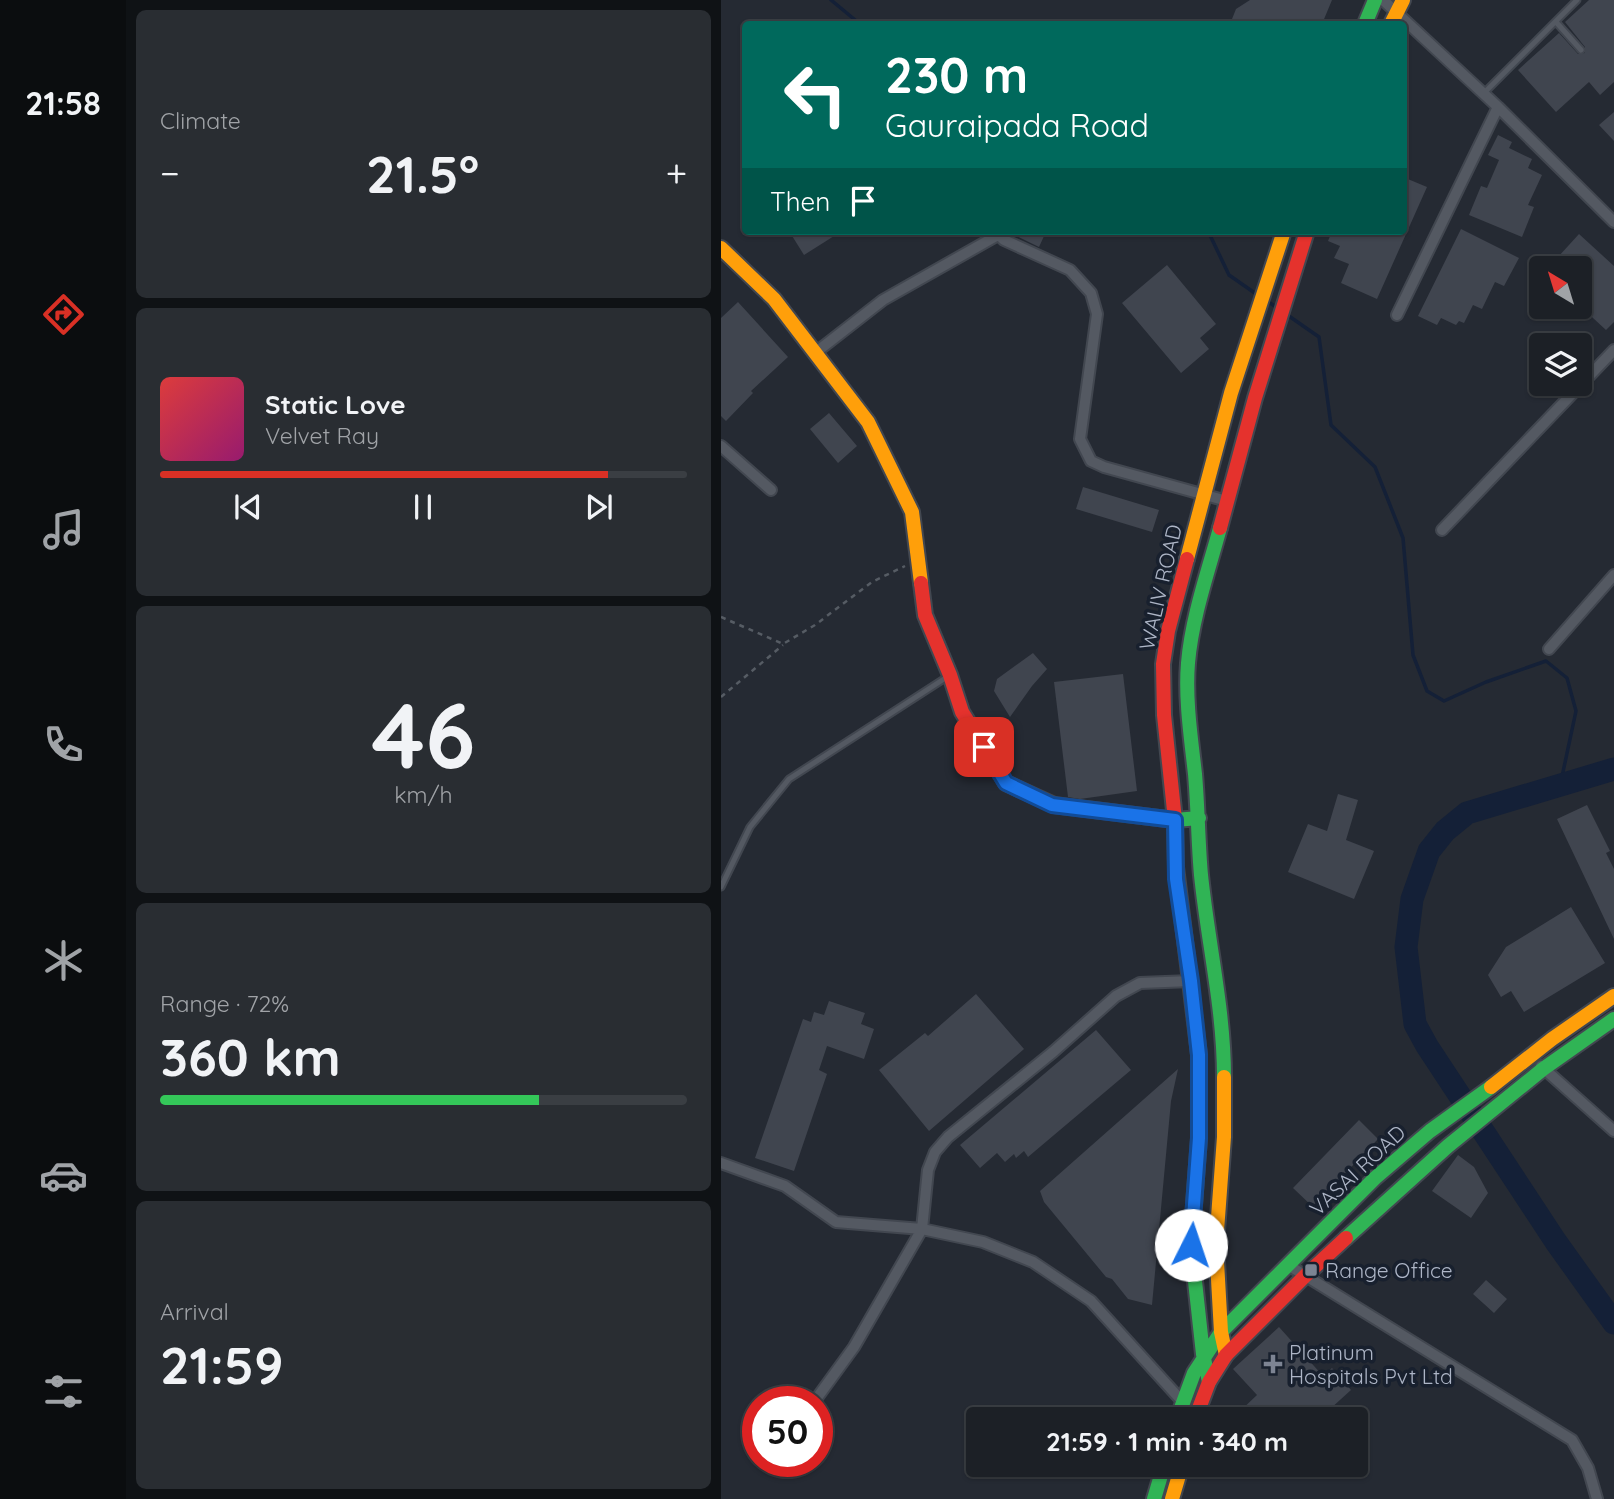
<!DOCTYPE html>
<meta charset="utf-8">
<style>
:root{--surface:#1c2026;--page:#292d32;--text:#f1f3f6;--muted:#a0a3a7;--line:#3a3e43;--accent:#d93025}
body{margin:0;font-family:Quicksand,sans-serif;background:var(--page);color:var(--text);height:100vh;display:flex;flex-direction:column;font-size:26px;white-space:nowrap}
*{box-sizing:border-box;margin:0}
p{font-size:23px;color:var(--muted)}
.icon{flex:none;width:38px;height:38px;fill:none;stroke:currentColor;stroke-width:2;stroke-linecap:round;stroke-linejoin:round}
.map{position:relative;flex:1;overflow:hidden}
.drawer{display:flex;flex-direction:column;gap:10px;padding:10px;background:#0f1215;width:595px}
.drawer>*{flex:none}
.top-card{position:absolute;left:21px;top:21px;width:665px;height:214px;border-radius:7px;box-shadow:0 2px 5px #0004,0 0 0 2px var(--line);background:#00695c;color:#fff;overflow:hidden}
.needle{width:46px;rotate:322deg}
.controls{position:absolute;left:808px;top:256px;display:grid;gap:14px}
.controls a{display:grid;place-items:center;width:63px;height:63px;border-radius:7px;background:var(--surface);box-shadow:0 2px 5px #0004,0 0 0 2px var(--line);font-size:35px}
.speed{position:absolute;left:21px;top:1386px;display:flex;gap:14px;font-size:35px;font-weight:700;text-align:center}
.speed>*{display:grid;place-content:center;width:91px;height:91px;border-radius:50%;background:var(--surface);box-shadow:0 2px 5px #0004,0 0 0 2px var(--line);line-height:1}
.speed .limit{border:10px solid #d22;background:#fff;color:#111}
.pin{position:absolute;display:grid;place-items:center;width:60px;height:60px;color:#fff;margin:-30px;border-radius:14px;box-shadow:0 4px 10px #0006}
.me{position:absolute;width:77px;margin:-38px;rotate:4deg;stroke-linejoin:round;filter:drop-shadow(0 0 5px #0008)}
.turn{display:flex;align-items:center;gap:24px;height:147px;padding:0 28px;font-size:32px}
.turn .icon{width:91px;height:91px;stroke-width:2.5}
.turn b{display:block;font-size:49px;line-height:60px}
.then{display:flex;align-items:center;height:66px;padding:0 28px;background:#0003;gap:14px;font-size:26px}
.big{font-size:52px;font-weight:800;line-height:1.1}
.drawer .card{flex:1;display:flex;flex-direction:column;justify-content:center;gap:10px;min-width:0;padding:0 24px;border-radius:10px;background:var(--page)}
.drawer .dial{align-items:center;gap:0}
.dial b{font-size:91px;line-height:1}
.song{display:flex;align-items:center;gap:21px}
.cover{width:84px;height:84px;border-radius:10px;background:linear-gradient(135deg,hsl(0 70% 55%),hsl(320 70% 35%))}
.played{height:7px;border-radius:4px;background:linear-gradient(90deg,var(--accent) 85%,var(--line) 85%)}
.keys{display:flex;justify-content:space-around;direction:ltr}
.heat{display:flex;justify-content:space-between;align-items:center;font-size:38px;direction:ltr}
.charge{height:10px;border-radius:5px;background:linear-gradient(90deg,#34c759 72%,var(--line) 0)}
.trip{position:absolute;left:245px;top:1407px;width:402px;height:70px;border-radius:7px;background:var(--surface);box-shadow:0 2px 5px #0004,0 0 0 2px var(--line);font-weight:800;line-height:70px;text-align:center}
main{display:flex;flex:1;min-height:0}
.dock{display:flex;flex-direction:column;width:126px;justify-content:space-around;align-items:center;background:#0b0d0f;color:var(--muted)}
.dock .icon{width:49px;height:49px}
.dock .selected{color:var(--accent)}
.dock b{font-size:32px;color:var(--text)}
.map>svg:first-child{display:block}
</style>
<main>
<nav class="dock">
<b>21:58</b>
<svg class="icon selected" aria-label="directions" viewBox="0 0 24 24"><path d="M12 3l9 9-9 9-9-9zM9 14v-3h6M13 9l2 2-2 2"/></svg>
<svg class="icon" aria-label="music" viewBox="0 0 24 24"><path d="M9 18V5l10-2v13"/><circle cx="6" cy="18" r="3"/><circle cx="16" cy="16" r="3"/></svg>
<svg class="icon" aria-label="phone" viewBox="0 0 24 24"><path d="M5 4h4l2 5-3 2q2 4 5 5l2-3 5 2v4C11 20 4 13 5 4z"/></svg>
<svg class="icon" aria-label="climate" viewBox="0 0 24 24"><path d="M12 3v18M4 7l16 10M4 17L20 7"/></svg>
<svg class="icon" aria-label="car" viewBox="0 0 24 24"><path d="M5 17H2v-5l4-1 3-4h7l3 4 3 1v5h-3M9 17h6M6 11h13"/><circle cx="7" cy="17" r="2"/><circle cx="17" cy="17" r="2"/></svg>
<svg class="icon" aria-label="filters" viewBox="0 0 24 24"><path d="M4 7h16M4 17h16"/><circle cx="9" cy="7" r="2"/><circle cx="15" cy="17" r="2"/></svg>
</nav>
<section class="drawer">
<div class="card"><p>Climate</p>
<div class="heat"><a>−</a><b class="big">21.5°</b><a>+</a></div>
</div>
<div class="card">
<div class="song"><i class="cover"></i><div><b>Static Love</b><p>Velvet Ray</p></div></div>
<div class="played"></div>
<div class="keys"><svg class="icon" aria-label="previous" viewBox="0 0 24 24"><path d="M18 5L8 12l10 7zM5 5v14"/></svg><svg class="icon" aria-label="pause" viewBox="0 0 24 24"><path d="M8 5v14M16 5v14"/></svg><svg class="icon" aria-label="next" viewBox="0 0 24 24"><path d="M6 5l10 7-10 7zM19 5v14"/></svg></div>
</div>
<div class="card dial"><b>46</b><p>km/h</p></div>
<div class="card"><p>Range · 72%</p><b class="big">360 km</b><div class="charge"></div></div>
<div class="card"><p>Arrival</p><b class="big">21:59</b></div>
</section>
<div class="map">
<svg width="893" height="1499" viewBox="0 0 893 1499">
<rect width="100%" height="100%" fill="#252a33"/>
<g fill="none" stroke-linecap="round" stroke-linejoin="round">
<path stroke="#142037" stroke-width="3.5" d="M110 0 139 24
M487 231 508 275 538 296
M545 300 559 310
M565 314 598 337 610 425 654 467 682 538 692 655 706 691 723 701 765 682 825 661 846 678 855 711 839 786"/>
<path stroke="#142037" stroke-width="23" d="M893 769 746 813 724 831 708 851 691 899 685 947 694 1024 706 1046 835 1242 893 1323"/>
</g>
<path fill="#40454f" d="M529 0H611L601 24H509L515 9Z
M868 0H893V82L879 95 868 82 835 112 797 70 838 33 857 54 864 53V47L844 22Z
M893 112V141L878 125Z
M777 135 791 142 788 148 811 159 807 168 821 175 807 205 813 207 801 237 748 215 760 186 766 188 778 160 767 155Z
M682 177 706 187 656 299 620 283 628 264 613 258 619 246 607 241 611 231H682Z
M740 229 798 258 783 286 774 282 761 309 752 305 743 323 738 321 735 325 720 318 716 325 697 316Z
M68 231H121L83 255Z
M285 231H318L324 234 318 247Z
M858 234 893 266V322L885 330 859 306V268H827Z
M446 265 495 324 479 338 488 349 460 373 401 303Z
M17 302 67 357 30 391 32 393 5 421 0 416V318Z
M108 413 136 446 117 463 89 429Z
M362 487 438 510 431 532 355 509Z
M312 653 326 669 311 686 289 717 273 691 276 679Z
M402 674 416 791 359 799 347 797 333 682Z
M617 794 637 800 625 840 653 851 633 899 567 872 587 824 606 831Z
M866 805 889 851 885 853 893 869V939L836 819Z
M850 907 884 963 803 1012 790 991 780 997 767 975 785 947Z
M255 994 303 1049 208 1131 158 1070 204 1033 207 1036Z
M108 1001 144 1013 140 1024 153 1029 143 1059 106 1046 98 1070 106 1074 73 1171 34 1158 82 1019 90 1022 93 1012 103 1015Z
M375 1030 410 1070 307 1157 303 1151 295 1158 293 1154 284 1162 276 1153 259 1168 239 1145Z
M457 1069 450 1101 431 1305 407 1299 391 1279 385 1277 323 1202 319 1191Z
M638 1120 657 1139 592 1207 572 1188Z
M737 1155 753 1167 767 1193 750 1218 711 1191Z
M765 1280 786 1299 773 1313 752 1294Z
M558 1327 602 1376 611 1368 630 1390 598 1419H523L517 1413 536 1395 512 1369Z"/>
<g fill="none" stroke-linecap="round" stroke-linejoin="round">
<defs>
<path id="lane" d="M835 22 860 50
M762 94 856 0
M0 887 29 827 68 779 226 677"/>
<path id="street" d="M662 0 777 107 893 222
M274 231 283 240 349 270 370 293 376 314 359 439 370 461 383 467 506 501
M676 315 777 107
M94 353 162 300 277 235
M0 446 50 490
M721 530 893 350
M828 649 893 575
M820 1066 893 1131
M0 1163 64 1186 115 1222 201 1229 262 1242 312 1262 370 1301 460 1400
M567 1265 851 1440 867 1468 876 1499
M93 1402 133 1347 201 1229 207 1170 214 1152 227 1137 332 1052 395 996 419 983 470 981"/>
<path id="fast" d="M644 24 654 0
M499 528C487 572 471 617 467 663 464 699 470 738 474 774 477 808 477 842 480 875 487 943 503 1009 503 1077
M333 805 454 820 478 818
M455 867 478 1055V1138L470 1245 482 1354 488 1382
M625 1238 727 1146 822 1069 893 1019
M456 1419 473 1373 500 1332 654 1178 709 1131 770 1087
M433 1499 443 1465"/>
<path id="slow" d="M670 24 682 0
M0 248 53 299 147 422 191 512 200 583
M466 559 510 393 563 231
M503 1077V1137L495 1244 500 1332 505 1355
M770 1087 831 1039 893 996
M451 1499 461 1465"/>
<path id="jam" d="M499 528 534 398 586 231
M200 583 204 615 229 675 241 712 285 783 333 805
M455 867 454 820 443 715 442 664 447 631 466 559
M474 1419 488 1382 505 1355 584 1276 625 1238"/>
</defs>
<use href="#lane" stroke="#424750" stroke-width="9"/>
<use href="#street" stroke="#424750" stroke-width="14"/>
<use href="#fast" stroke="#424750" stroke-width="18"/>
<use href="#slow" stroke="#424750" stroke-width="18"/>
<use href="#jam" stroke="#424750" stroke-width="18"/>
<path stroke="#565c64" stroke-width="2.5" stroke-dasharray="5 5" stroke-linecap="butt" d="M0 617 62 644 94 625 151 582 184 566
M0 697 62 645"/>
<use href="#lane" stroke="#545962" stroke-width="5"/>
<use href="#street" stroke="#545962" stroke-width="10"/>
<use href="#fast" stroke="#30b455" stroke-width="14"/>
<use href="#slow" stroke="#ff9f0a" stroke-width="14"/>
<use href="#jam" stroke="#e5322d" stroke-width="14"/>
</g>
<g fill="none" stroke-linecap="round" stroke-linejoin="round">
<defs>
<path id="route" d="M263 747 285 783 331 805 454 820 455 879 470 981 478 1055V1138L470 1245"/>
</defs>
<use href="#route" stroke="#114b97" stroke-width="18"/>
<use href="#route" stroke="#1a73e8" stroke-width="12"/>
</g>
<g fill="#7d8493" stroke="#18202e" stroke-width="2.5">
<rect x="583" y="1263" width="14" height="14" rx="3.5"/>
<path d="M548.5 1353.5h7v7h7v7h-7v7h-7v-7h-7v-7h7z"/>
</g>
<g text-anchor="middle" dominant-baseline="central" stroke-width="7" stroke-linejoin="round" paint-order="stroke">
<g font-size="21" fill="#adb5c6" stroke="#18202e">
<text transform="translate(439 587) rotate(-77)">WALIV ROAD</text>
<text transform="translate(636 1170) rotate(-43)">VASAI ROAD</text>
</g>
<g font-size="21" fill="#adb5c6" stroke="#18202e" text-anchor="start">
<text x="604" y="1270">Range Office</text>
<text x="568" y="1352">Platinum<tspan x="568" dy="24">Hospitals Pvt Ltd</tspan></text>
</g>
</g>
</svg>
<div class="controls">
<a><svg class="needle" viewBox="-14 -14 28 28"><path d="M0-13l5 13h-10z" fill="#e53935"/><path d="M0 13l5-13h-10z" fill="#a0a3a7"/></svg></a>
<a><svg class="icon" aria-label="layers" viewBox="0 0 24 24"><path d="M12 4l9 5-9 5-9-5zM3 14l9 5 9-5"/></svg></a>
</div>
<div class="speed"><div class="limit">50</div></div>
<div class="pin" style="left:263px;top:747px;background:#d93025"><svg class="icon" aria-label="arrive" viewBox="0 0 24 24"><path d="M6 21V4h12l-3 4 3 4H6"/></svg></div>
<svg class="me" style="left:470px;top:1245px" viewBox="-20 -20 40 40"><circle r="19" fill="#fff"/><path d="M0-13L10 11 0 6-10 11z" fill="#1a73e8"/></svg>
<div class="trip">21:59 · 1 min · 340 m</div>
<div class="top-card">
<div class="turn"><svg class="icon" aria-label="left" viewBox="0 0 24 24"><path d="M17 20v-9H6M10 6l-5 5 5 5"/></svg><div><b>230 m</b>Gauraipada Road</div></div>
<div class="then">Then<svg class="icon" aria-label="arrive" viewBox="0 0 24 24"><path d="M6 21V4h12l-3 4 3 4H6"/></svg></div>
</div>
</div>
</main>
